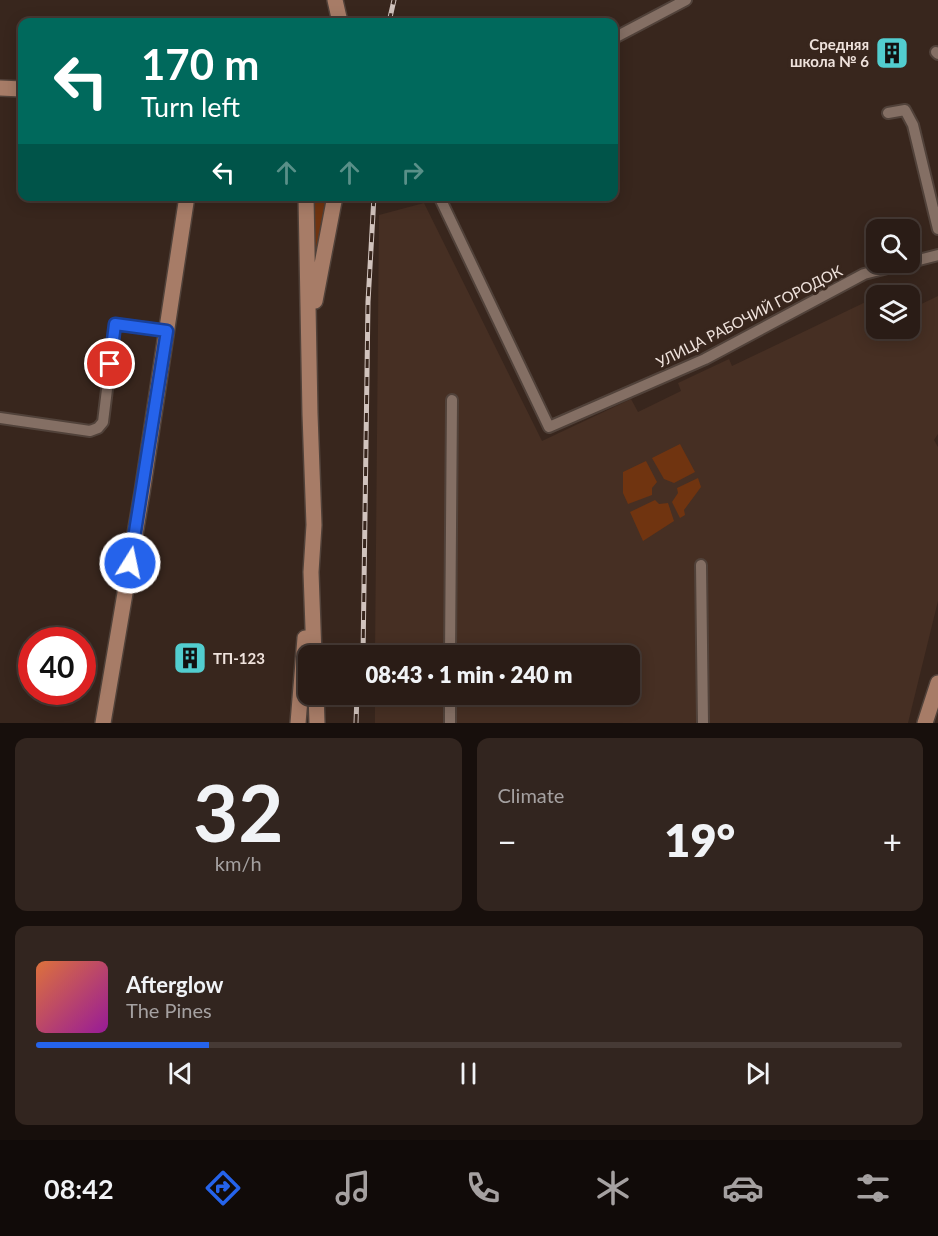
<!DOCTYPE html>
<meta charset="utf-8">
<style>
:root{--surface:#2a1c16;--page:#32251f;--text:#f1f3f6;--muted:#a5a1a1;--line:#463a35;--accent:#2563eb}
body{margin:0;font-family:Lato,sans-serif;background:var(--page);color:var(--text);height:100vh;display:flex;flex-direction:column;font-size:22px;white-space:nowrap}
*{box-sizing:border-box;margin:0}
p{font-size:20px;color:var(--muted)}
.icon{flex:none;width:33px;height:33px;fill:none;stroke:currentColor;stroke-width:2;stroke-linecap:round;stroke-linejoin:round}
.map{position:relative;height:723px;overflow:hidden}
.panel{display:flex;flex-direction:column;gap:15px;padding:15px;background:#170f0c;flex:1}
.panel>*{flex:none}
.hud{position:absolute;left:18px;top:18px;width:600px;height:183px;border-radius:12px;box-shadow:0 3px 15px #0003,0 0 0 2px var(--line);background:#00695c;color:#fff;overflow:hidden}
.tools{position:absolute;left:866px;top:219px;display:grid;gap:12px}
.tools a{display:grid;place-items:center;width:54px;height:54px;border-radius:12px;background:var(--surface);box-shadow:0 3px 15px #0003,0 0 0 2px var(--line);font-size:30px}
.speed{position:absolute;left:18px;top:627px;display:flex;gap:12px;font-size:30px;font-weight:700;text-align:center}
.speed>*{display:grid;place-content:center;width:78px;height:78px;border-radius:50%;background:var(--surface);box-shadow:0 3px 15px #0003,0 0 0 2px var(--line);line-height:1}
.speed .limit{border:9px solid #d22;background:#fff;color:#111}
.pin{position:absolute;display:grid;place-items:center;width:51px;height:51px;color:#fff;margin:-26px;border:3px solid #fff;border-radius:50%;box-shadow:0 2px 6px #0007}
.me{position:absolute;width:66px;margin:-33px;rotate:10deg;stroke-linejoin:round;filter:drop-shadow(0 0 4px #0008)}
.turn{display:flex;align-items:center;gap:21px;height:126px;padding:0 24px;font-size:27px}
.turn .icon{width:78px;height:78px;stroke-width:2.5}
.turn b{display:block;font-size:42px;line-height:51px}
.lanes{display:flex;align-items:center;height:57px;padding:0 24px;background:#0003;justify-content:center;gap:30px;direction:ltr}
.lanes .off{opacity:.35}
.big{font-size:45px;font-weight:800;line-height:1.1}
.panel .card{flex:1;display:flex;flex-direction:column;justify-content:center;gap:9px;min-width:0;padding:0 21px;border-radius:12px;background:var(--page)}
.panel .dial{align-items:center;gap:0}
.dial b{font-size:78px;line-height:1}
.song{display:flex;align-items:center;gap:18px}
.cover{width:72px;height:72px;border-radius:9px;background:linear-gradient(135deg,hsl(20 70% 55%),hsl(300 70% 35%))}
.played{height:6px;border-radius:3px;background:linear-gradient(90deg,var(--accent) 20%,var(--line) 20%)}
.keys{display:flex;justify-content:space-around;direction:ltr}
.heat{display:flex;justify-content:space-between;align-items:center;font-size:33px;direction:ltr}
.panel .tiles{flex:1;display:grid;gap:15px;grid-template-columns:1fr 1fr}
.card:last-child{grid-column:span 2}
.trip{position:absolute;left:298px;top:645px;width:342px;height:60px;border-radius:12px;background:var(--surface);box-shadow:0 3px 15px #0003,0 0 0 2px var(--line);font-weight:800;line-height:60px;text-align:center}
.menu{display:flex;height:96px;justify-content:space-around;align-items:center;background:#110b09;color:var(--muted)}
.menu .icon{width:42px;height:42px}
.menu .active{color:var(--accent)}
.menu b{font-size:27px;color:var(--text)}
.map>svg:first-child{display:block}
</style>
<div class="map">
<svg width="938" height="723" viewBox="0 0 938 723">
<rect width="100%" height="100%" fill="#38261d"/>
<path fill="#462f23" d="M424 203 542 441 631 399 638 412 681 391 678 383 729 359 732 366 876 297V328H909V310L938 296V434L934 440 938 447V601L908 723H375V695L630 694V656L375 655 379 215Z"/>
<path fill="#703410" d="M307 197H329L313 298Z
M680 444 695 472 674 483 664 479 652 458Z
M646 461 657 482 652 488V495L628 504 623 493V472Z
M698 478 701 487 684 510 685 515 680 518 672 502 678 493 677 488Z
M655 500 659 504 668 503 674 521 643 541 630 512Z"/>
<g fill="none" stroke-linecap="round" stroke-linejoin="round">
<defs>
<path id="street" d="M614 38 686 0
M936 52 938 54
M888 113 905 110 913 125 938 229
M439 196 549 427 705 359 864 274 938 255
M0 418 90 431 98 428 103 422 115 324 167 331
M701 565 703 723
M450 656 452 400
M450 723V694"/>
<path id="secondary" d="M335 0 340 22
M0 88 22 89
M306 196 310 414 314 525 311 572 314 656
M315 301 335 196
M316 694 317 723
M103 723 142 493 187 196
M298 723 305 638
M925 723 938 683"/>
</defs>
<use href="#street" stroke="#51423a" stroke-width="14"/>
<use href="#secondary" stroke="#51423a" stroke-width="18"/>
<use href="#street" stroke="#846f64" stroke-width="10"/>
<use href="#secondary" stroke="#a77c67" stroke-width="15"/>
<defs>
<path id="rail" d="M389 22 394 0
M363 656 368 302 374 196
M356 723 357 694"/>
</defs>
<use href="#rail" stroke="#d1c3bd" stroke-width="5"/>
<use href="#rail" stroke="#38261d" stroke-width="3" stroke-dasharray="9" stroke-linecap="butt"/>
</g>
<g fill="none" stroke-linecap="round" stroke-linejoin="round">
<defs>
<path id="route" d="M110 364 115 324 167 331 130 563"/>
</defs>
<use href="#route" stroke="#184099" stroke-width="15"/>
<use href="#route" stroke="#2563eb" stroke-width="10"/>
</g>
<defs>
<symbol id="building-square" viewBox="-11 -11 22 22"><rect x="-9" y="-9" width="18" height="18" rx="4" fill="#52cdcf" stroke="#38261d"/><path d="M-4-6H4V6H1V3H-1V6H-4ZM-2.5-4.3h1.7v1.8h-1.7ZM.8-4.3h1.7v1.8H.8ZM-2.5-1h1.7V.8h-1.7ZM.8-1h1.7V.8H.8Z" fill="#111"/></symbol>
</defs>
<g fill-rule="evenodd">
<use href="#building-square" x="873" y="34" width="38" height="38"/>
<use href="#building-square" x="171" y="639" width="38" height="38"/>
</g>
<g text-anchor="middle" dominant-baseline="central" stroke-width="6" stroke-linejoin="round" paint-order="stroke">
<g font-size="15" font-weight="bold" fill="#efe2dc" stroke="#38261d" text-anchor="end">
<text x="869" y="44">Средняя<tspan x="869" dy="17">школа № 6</tspan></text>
<text x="213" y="658" text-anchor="start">ТП-123</text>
</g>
<g font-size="15" fill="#efe2dc" stroke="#38261d">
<text transform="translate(749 316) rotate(-27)">УЛИЦА РАБОЧИЙ ГОРОДОК</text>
</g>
</g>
</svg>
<div class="tools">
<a><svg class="icon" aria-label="search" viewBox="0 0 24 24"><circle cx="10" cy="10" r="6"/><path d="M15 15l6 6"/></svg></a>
<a><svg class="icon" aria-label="layers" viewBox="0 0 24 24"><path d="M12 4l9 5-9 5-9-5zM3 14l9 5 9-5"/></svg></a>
</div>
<div class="speed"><div class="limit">40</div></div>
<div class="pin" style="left:110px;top:364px;background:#d93025"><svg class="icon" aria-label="arrive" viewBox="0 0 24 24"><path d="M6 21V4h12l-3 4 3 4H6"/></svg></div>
<svg class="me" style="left:130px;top:563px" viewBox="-20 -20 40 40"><circle r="17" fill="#2563eb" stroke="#fff" stroke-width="3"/><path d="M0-11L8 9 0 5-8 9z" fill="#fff"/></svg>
<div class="trip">08:43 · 1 min · 240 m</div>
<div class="hud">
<div class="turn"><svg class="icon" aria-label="left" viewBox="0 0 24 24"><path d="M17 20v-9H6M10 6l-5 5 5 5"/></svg><div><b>170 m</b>Turn left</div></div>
<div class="lanes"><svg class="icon" aria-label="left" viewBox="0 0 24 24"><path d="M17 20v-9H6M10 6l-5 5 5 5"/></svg><svg class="icon off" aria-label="ahead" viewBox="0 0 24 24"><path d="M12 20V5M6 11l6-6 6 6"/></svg><svg class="icon off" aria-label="ahead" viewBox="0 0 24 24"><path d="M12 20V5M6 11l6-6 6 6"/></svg><svg class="icon off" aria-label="right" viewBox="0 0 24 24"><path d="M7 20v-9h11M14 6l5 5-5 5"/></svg></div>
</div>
</div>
<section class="panel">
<div class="tiles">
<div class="card dial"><b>32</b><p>km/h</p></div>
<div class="card"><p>Climate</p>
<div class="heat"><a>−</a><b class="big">19°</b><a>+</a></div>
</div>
<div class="card">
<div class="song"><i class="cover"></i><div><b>Afterglow</b><p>The Pines</p></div></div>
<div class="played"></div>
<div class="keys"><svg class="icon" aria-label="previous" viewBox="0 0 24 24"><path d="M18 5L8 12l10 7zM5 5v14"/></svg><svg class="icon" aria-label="pause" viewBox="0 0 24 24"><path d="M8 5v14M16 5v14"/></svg><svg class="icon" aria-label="next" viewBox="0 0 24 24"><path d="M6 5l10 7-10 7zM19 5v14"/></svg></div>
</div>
</div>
</section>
<nav class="menu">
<b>08:42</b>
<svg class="icon active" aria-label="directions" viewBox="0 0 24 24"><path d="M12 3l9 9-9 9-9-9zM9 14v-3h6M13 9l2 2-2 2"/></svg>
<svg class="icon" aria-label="music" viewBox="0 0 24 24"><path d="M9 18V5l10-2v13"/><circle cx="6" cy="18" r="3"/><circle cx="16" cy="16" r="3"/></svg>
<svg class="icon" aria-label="phone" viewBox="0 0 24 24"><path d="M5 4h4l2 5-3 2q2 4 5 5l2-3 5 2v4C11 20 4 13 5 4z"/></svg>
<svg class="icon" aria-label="climate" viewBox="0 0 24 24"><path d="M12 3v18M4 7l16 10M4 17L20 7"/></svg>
<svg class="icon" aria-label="car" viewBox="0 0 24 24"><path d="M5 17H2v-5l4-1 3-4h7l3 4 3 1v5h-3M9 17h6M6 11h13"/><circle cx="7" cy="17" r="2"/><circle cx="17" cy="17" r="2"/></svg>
<svg class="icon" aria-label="filters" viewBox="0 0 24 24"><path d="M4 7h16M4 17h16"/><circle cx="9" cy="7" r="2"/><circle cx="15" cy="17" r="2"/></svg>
</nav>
